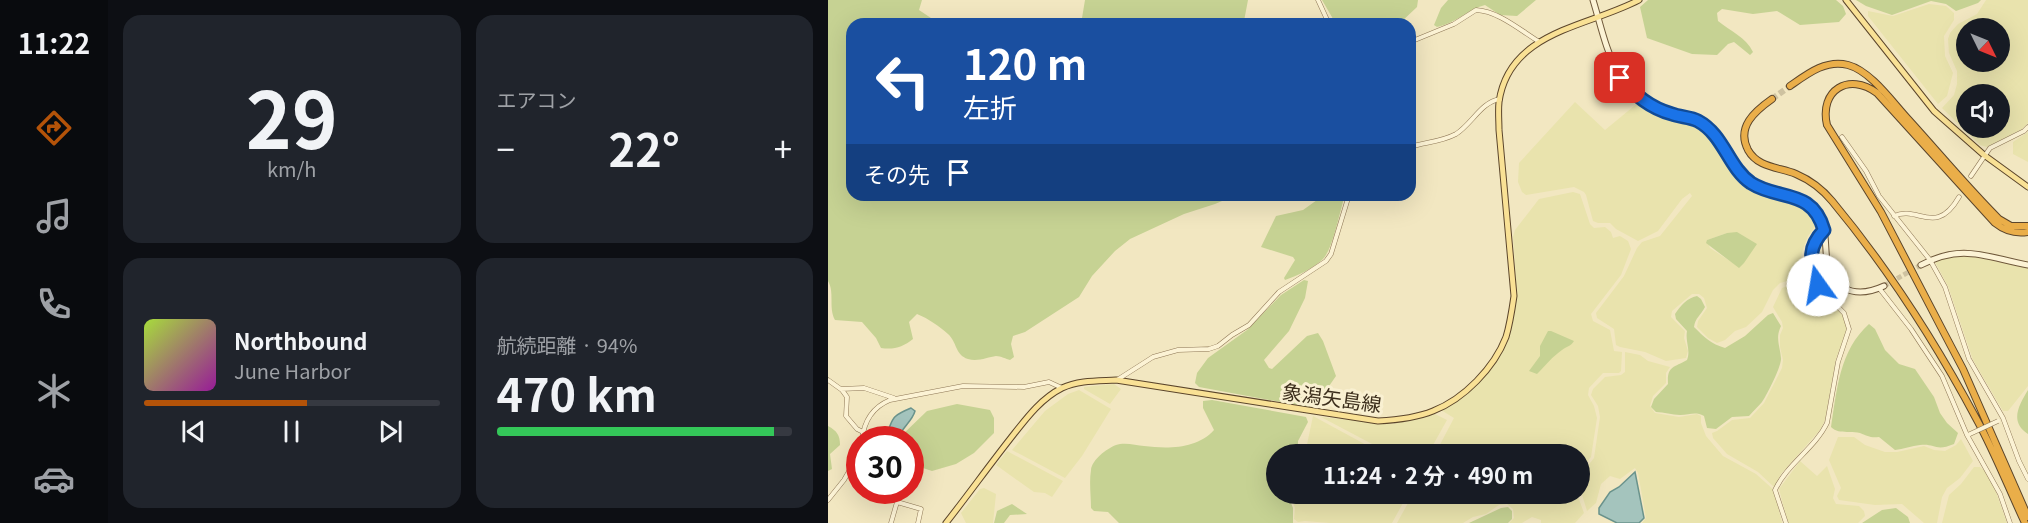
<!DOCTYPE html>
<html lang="ja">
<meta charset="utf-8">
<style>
:root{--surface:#171b24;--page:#20242c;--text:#f1f3f6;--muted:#9ea1a6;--line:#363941;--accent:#b45309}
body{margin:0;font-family:Georgia,"Noto Sans JP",serif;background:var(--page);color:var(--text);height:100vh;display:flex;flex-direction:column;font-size:22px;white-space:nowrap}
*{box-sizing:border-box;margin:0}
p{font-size:20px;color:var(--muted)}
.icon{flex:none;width:33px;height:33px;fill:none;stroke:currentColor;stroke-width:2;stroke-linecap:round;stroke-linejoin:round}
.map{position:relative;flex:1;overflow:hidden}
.sheet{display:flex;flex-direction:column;gap:15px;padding:15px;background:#0d0f14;width:720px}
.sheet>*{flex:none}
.hud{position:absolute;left:18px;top:18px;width:570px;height:183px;border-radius:18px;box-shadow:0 6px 24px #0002;background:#1a4fa0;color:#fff;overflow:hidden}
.needle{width:39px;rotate:133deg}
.fabs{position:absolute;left:1128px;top:18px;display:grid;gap:12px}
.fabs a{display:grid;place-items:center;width:54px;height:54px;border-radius:50%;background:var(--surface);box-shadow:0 6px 24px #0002;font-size:30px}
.speed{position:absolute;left:18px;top:426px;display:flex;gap:12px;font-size:30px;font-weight:700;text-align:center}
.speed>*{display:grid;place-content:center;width:78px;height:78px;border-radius:50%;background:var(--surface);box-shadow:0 6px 24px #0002;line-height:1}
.speed .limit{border:9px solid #d22;background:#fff;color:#111}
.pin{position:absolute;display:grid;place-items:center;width:51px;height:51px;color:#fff;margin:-26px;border-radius:12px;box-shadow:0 3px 9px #0006}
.me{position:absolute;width:66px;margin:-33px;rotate:347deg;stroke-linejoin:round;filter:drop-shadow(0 0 4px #0008)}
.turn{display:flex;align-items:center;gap:21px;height:126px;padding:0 18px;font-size:27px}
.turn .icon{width:78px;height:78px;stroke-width:2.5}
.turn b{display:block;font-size:42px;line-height:51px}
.then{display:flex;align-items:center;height:57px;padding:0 18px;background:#0003;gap:12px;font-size:22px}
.big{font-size:45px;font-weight:700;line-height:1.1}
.sheet .tile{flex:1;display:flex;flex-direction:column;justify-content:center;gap:9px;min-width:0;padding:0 21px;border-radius:18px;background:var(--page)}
.sheet .dial{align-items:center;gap:0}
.dial b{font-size:78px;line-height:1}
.song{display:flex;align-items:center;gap:18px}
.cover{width:72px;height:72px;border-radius:9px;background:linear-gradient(135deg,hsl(80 70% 55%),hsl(300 70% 35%))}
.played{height:6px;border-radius:3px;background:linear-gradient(90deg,var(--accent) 55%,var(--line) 55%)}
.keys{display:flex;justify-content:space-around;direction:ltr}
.heat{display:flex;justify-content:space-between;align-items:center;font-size:33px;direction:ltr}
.charge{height:9px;border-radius:4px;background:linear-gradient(90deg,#34c759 94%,var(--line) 0)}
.sheet .tiles{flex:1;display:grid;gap:15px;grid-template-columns:repeat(2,1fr)}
.trip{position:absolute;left:438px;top:444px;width:324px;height:60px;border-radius:30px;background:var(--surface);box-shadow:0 6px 24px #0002;font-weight:700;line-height:60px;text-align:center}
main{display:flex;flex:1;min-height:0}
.dock{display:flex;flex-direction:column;width:108px;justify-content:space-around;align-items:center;background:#090b0e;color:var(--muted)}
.dock .icon{width:42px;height:42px}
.dock .on{color:var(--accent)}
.dock b{font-size:27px;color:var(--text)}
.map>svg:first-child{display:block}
</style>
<main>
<nav class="dock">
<b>11:22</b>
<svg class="icon on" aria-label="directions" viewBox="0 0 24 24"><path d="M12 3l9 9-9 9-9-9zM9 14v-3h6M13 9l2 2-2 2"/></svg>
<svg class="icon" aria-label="music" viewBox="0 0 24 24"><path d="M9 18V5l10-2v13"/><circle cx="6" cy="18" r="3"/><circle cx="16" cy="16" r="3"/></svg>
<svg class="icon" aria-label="phone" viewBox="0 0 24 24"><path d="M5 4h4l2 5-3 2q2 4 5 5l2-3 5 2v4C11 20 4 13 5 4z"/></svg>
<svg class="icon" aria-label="climate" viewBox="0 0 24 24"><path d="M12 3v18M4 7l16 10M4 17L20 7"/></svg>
<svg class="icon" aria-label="car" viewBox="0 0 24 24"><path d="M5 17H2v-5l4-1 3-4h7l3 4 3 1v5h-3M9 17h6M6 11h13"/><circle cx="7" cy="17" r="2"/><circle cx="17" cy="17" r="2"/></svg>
</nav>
<section class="sheet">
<div class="tiles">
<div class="tile dial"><b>29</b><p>km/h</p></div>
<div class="tile"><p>エアコン</p>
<div class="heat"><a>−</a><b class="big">22°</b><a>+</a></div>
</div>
<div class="tile">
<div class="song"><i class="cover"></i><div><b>Northbound</b><p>June Harbor</p></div></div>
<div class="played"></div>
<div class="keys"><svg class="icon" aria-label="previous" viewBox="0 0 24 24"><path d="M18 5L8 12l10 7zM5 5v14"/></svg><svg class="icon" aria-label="pause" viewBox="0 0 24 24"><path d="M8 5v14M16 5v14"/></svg><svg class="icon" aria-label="next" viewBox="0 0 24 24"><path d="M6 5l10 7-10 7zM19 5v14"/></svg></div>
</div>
<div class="tile"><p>航続距離 · 94%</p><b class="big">470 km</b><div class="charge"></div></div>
</div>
</section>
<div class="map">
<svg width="1200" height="523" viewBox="0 0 1200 523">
<rect width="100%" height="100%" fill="#f2e7c1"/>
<path fill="#e9e3ad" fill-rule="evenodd" d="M1158 0H1200V123L1194 129 1159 147 1152 145 1114 108 1126 95 1129 84V71L1121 53 1120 39 1122 33 1130 24 1149 14ZM1138 28H1172V62H1138ZM1138 94H1172V128H1138Z
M1101 4 1118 6 1126 13V20L1116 36 1117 56 1125 73 1119 96 1110 104 1040 16V11L1065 16Z
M747 102 777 130 811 102 819 108 846 118 862 121 874 128 881 135 891 154 915 180 929 188 982 209 989 218V224L980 236 975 249 969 273 963 280 952 283 945 290 934 312 918 327 907 331 897 340 889 343 880 338 869 327 870 321 879 308 876 298 871 294H864L844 311 843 317 857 331 856 338 860 351 858 358 838 361 817 352 792 347 788 345 786 329 769 318 768 313 796 276 809 248 814 242 832 236 864 196 862 193 854 199 830 231 810 241 788 229 782 223H770L765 221 758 195 756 192 746 187 698 195 694 192 690 182 691 163ZM899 233 928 244 911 267 882 248 879 240Z
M1200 132V162L1185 154V142Z
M745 192 752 194 762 224 766 228 777 227 783 232 785 238 792 236 800 241 803 249 793 275 763 314 765 321 782 330 786 351 794 352 793 371 791 373H775L761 388 760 395 766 406 769 418 763 457 755 467 752 477V454H607L626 418 613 410 637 394 677 343 683 331 689 296 685 237 687 230 711 199Z
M1137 255 1200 268V386L1180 411H1175L1145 360 1120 286 1107 262 1123 256Z
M979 264 983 267 991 292 1000 301 1013 311 1018 323V332L1008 359 997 420 992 430 953 474 946 487 930 472 899 454 885 438 884 433 889 431 904 420 922 418 936 403 954 368 955 360 952 347V335L955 328 954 322 945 307 954 288 971 282Z
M797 352 812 355 820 361 842 367 838 373V383L825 396 822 406 827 413 851 417 869 414 873 416V423L878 436 895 456 928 474 946 490 954 523H814L818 518 810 473 807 468 792 479 782 476 773 484 768 503 759 511 752 488 758 468 766 458 772 417 770 406 763 395 765 389 777 377 793 375 797 372Z
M286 384 293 389 282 404 256 389V387Z
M251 390 283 409 254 456 237 478 184 450 217 411 240 394Z
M607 414 619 420 600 454H563L493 417 565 424Z
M485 416 555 454H477Z
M1010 437H1026L1037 445 1057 452H1069L1096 446 1106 450 1117 451 1128 445 1133 439 1145 461 1132 478 1119 488 1114 497 1109 523H1096L1074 504 1047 505 1011 500 1009 496 1013 488 1001 460Z
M179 451 235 481 224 497 217 493 206 492 168 465Z
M972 461 989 476 999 466 1007 489 1005 498 1008 504 1031 506 1036 511 1037 516 1030 523H960L951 489Z
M1146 467H1152L1157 471 1168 492 1179 523H1114L1121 495 1133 484Z
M156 488 168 494 165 523H138L133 513 152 489Z
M466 494H580L564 523H502L477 521 470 522 466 519 467 508 464 500Z
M585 494H749L756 513 747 523H713V520L704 517 694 523H681L686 518 685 509 679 504 671 505 658 514 645 517 635 523H569Z"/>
<path fill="#c6d293" d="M0 0H94L91 10 112 24H24V195H408L387 204 356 214 302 239 287 251 264 276 251 297 197 332 185 336 183 344 186 357 182 360C178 359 173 356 168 356 160 357 150 362 140 359 127 355 129 342 120 334 111 326 101 319 89 314L81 322 85 339C75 347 66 350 53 348L48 338 34 322 7 320C0 307 7 293 0 281Z
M257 0H420L416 21 418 24H253Z
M494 0H590L589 7 571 24H508Z
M620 0H708L689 16 672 15 657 5C640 9 627 24 609 27L606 25 613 8Z
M820 0H1008L1015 6 1018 14 1011 22 972 25 949 11 925 14 894 9 889 13 890 21C902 31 918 37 925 52L922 55 906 42 900 44 889 55 864 54 819 38 812 7Z
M1028 0H1153L1150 3 1128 11 1118 4 1103 1 1064 15 1038 6Z
M488 195H517C512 210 505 249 495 259 486 268 469 276 457 280L456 278 467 260 465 257 433 247 448 216 475 210 489 200Z
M909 232 929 244 916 263 911 268 878 243 879 240 899 233Z
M476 280 480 281 477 298 461 331 436 360 441 368 444 369 479 336 490 333 495 341 508 376 490 402 480 407 371 387 367 383 369 373 380 358 419 330 453 295Z
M869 296 873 299 877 307C873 315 867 318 866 327 876 337 883 344 897 348L917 336 940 315 945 313 953 326C947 338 952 346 953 358 954 365 939 395 934 402 930 407 925 411 921 416L904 417 888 429 879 428 876 416C867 411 862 415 852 415 844 415 836 412 828 412L823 407 826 399 840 384C839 366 845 368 859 360 863 350 857 342 859 331L848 319 847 314C853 305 859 298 869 296Z
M1041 324 1047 329 1057 350 1071 364 1087 369 1106 397 1112 413 1119 423 1130 433 1126 444C1107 452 1107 443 1092 445 1084 446 1075 449 1067 450L1051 437C1042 438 1040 436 1032 433 1022 430 1011 435 1003 427 1009 390 1011 351 1041 324Z
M720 331H723L746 341C742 347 739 346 734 350 725 356 717 366 709 374L701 371 712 356V346Z
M1200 390V434C1181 422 1191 405 1200 390Z
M384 400 478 417 480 422 470 441V454H448V494H462L461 498 465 508V523H291L280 512 266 511 263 508C263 496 261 482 263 470 264 460 278 449 288 445 296 442 308 445 316 446 340 449 369 449 386 430L375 408V401Z
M129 404 162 410 166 418V433L146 453 128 464 104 471 83 464 82 440 72 439V437L99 411Z
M0 426C9 431 12 435 12 445L2 454 4 469 0 471Z
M184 504 199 514 182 515 176 523H166L169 511Z
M680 507 684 511V519L680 523H641L673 508Z
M1068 508 1080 517 1082 523H1034L1054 510Z"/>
<path fill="#a4c4bd" stroke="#6a938c" stroke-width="1.5" d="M83 408 87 411C84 422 73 428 70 439H56C67 419 59 418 83 408Z
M807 472 816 518 811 523H789L771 514V508L782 492 791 487Z"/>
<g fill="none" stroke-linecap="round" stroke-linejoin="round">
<path stroke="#cec2a0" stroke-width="5" stroke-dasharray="5 2.5" stroke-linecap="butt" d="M1056 286 1093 265"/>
<path stroke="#cec2a0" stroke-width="6" stroke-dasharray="6 3" stroke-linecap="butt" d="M944 99 962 86"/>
<defs>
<path id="street" d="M490 0 501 24
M582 42 626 24 648 10C670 11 692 30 710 41
M1014 137 1038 171 1051 196 1102 260 1117 287 1141 359 1175 418 1191 461 1200 479
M582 147C598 142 613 142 628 134 644 124 653 102 672 99
M1143 176 1162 148 1196 131 1200 127
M1066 216C1090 205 1108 237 1131 197
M1051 288 1083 329 1114 376 1139 435 1172 494 1182 523
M0 380 14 390 19 397 18 416 29 429 35 432
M289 380 325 357 350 350 381 349 390 346 404 335 421 325 451 292 498 261 503 254 521 195
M13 389 36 388 66 398
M34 440C36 421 45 407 62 400L135 386 196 387 221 382 234 388
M0 500 16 480 32 452
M63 523 69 502 93 509 90 523
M958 523 947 490C959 464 987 448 999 423L1010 362 1021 329 1016 313 997 294 990 285 985 265 983 250 985 243 995 230"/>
<path id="secondary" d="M765 0C779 46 784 89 834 111 846 116 861 115 873 123 895 137 899 163 918 179 935 193 959 190 977 202 983 206 989 212 992 218 1004 240 989 275 1016 288 1029 295 1043 292 1056 286
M1093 265C1135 243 1157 257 1200 265"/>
<path id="primary" d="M1018 0 1106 111 1156 155 1200 187
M118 523C140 495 160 467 182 439 197 420 212 399 234 388 251 380 270 381 288 380L550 421C569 420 588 418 605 411 636 399 666 368 678 337 682 324 684 310 686 296L671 130C671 121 670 111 671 102 681 31 760 27 811 0"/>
<path id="highway" d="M962 86C979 74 998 59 1020 65 1043 71 1065 103 1081 120 1111 153 1140 188 1171 219L1183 226H1200
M944 99C927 111 908 127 920 150 930 168 951 167 968 174 982 180 994 189 1004 201 1058 266 1109 345 1149 420 1167 453 1181 489 1197 523
M1200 232C1188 234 1177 231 1167 223L1049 93C1021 72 991 90 999 125L1053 212 1115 331 1135 369 1200 517"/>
</defs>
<use href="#street" stroke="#8e7756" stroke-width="5"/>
<use href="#secondary" stroke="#6f583a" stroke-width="7"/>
<use href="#primary" stroke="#5b452b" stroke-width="7"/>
<use href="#highway" stroke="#5b452b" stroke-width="8"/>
<use href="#street" stroke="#fcf3d5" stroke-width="4"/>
<use href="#secondary" stroke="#fcf3d5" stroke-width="5"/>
<use href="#primary" stroke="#f9e195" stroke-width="5"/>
<use href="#highway" stroke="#eaae49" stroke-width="6"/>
<defs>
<path id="street-bridge" d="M1142 434 1170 421"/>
</defs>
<use href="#street-bridge" stroke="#8e7756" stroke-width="5" stroke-linecap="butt"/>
<use href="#street-bridge" stroke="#fcf3d5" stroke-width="4"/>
</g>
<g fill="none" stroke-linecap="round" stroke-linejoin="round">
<defs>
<path id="route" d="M792 78C807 95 822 108 844 114 852 117 863 117 870 121 896 135 900 167 923 183 951 201 984 188 996 230 978 249 983 261 990 285"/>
</defs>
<use href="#route" stroke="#114b97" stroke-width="15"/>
<use href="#route" stroke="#1a73e8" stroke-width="10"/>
</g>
<g text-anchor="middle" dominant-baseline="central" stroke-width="6" stroke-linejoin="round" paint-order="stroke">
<g font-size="20" fill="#3c2e1c" stroke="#f9f0d1">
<text transform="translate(504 397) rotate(8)">象潟矢島線</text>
</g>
</g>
</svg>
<div class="fabs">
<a><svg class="needle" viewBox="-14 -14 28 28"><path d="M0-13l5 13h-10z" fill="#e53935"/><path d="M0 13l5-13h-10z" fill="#9ea1a6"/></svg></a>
<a><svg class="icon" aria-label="sound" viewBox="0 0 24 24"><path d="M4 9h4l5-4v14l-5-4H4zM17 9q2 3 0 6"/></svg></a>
</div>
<div class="speed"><div class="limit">30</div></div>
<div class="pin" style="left:792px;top:78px;background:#d93025"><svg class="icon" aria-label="arrive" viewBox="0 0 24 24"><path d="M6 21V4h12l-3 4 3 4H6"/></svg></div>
<svg class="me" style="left:990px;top:285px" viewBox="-20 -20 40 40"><circle r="19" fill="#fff"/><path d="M0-13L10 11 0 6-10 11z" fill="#1a73e8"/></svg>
<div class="trip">11:24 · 2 分 · 490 m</div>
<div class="hud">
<div class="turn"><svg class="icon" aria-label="left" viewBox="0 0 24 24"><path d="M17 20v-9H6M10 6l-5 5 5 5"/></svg><div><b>120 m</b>左折</div></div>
<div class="then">その先<svg class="icon" aria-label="arrive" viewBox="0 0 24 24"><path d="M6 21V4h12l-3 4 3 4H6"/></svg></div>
</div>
</div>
</main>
